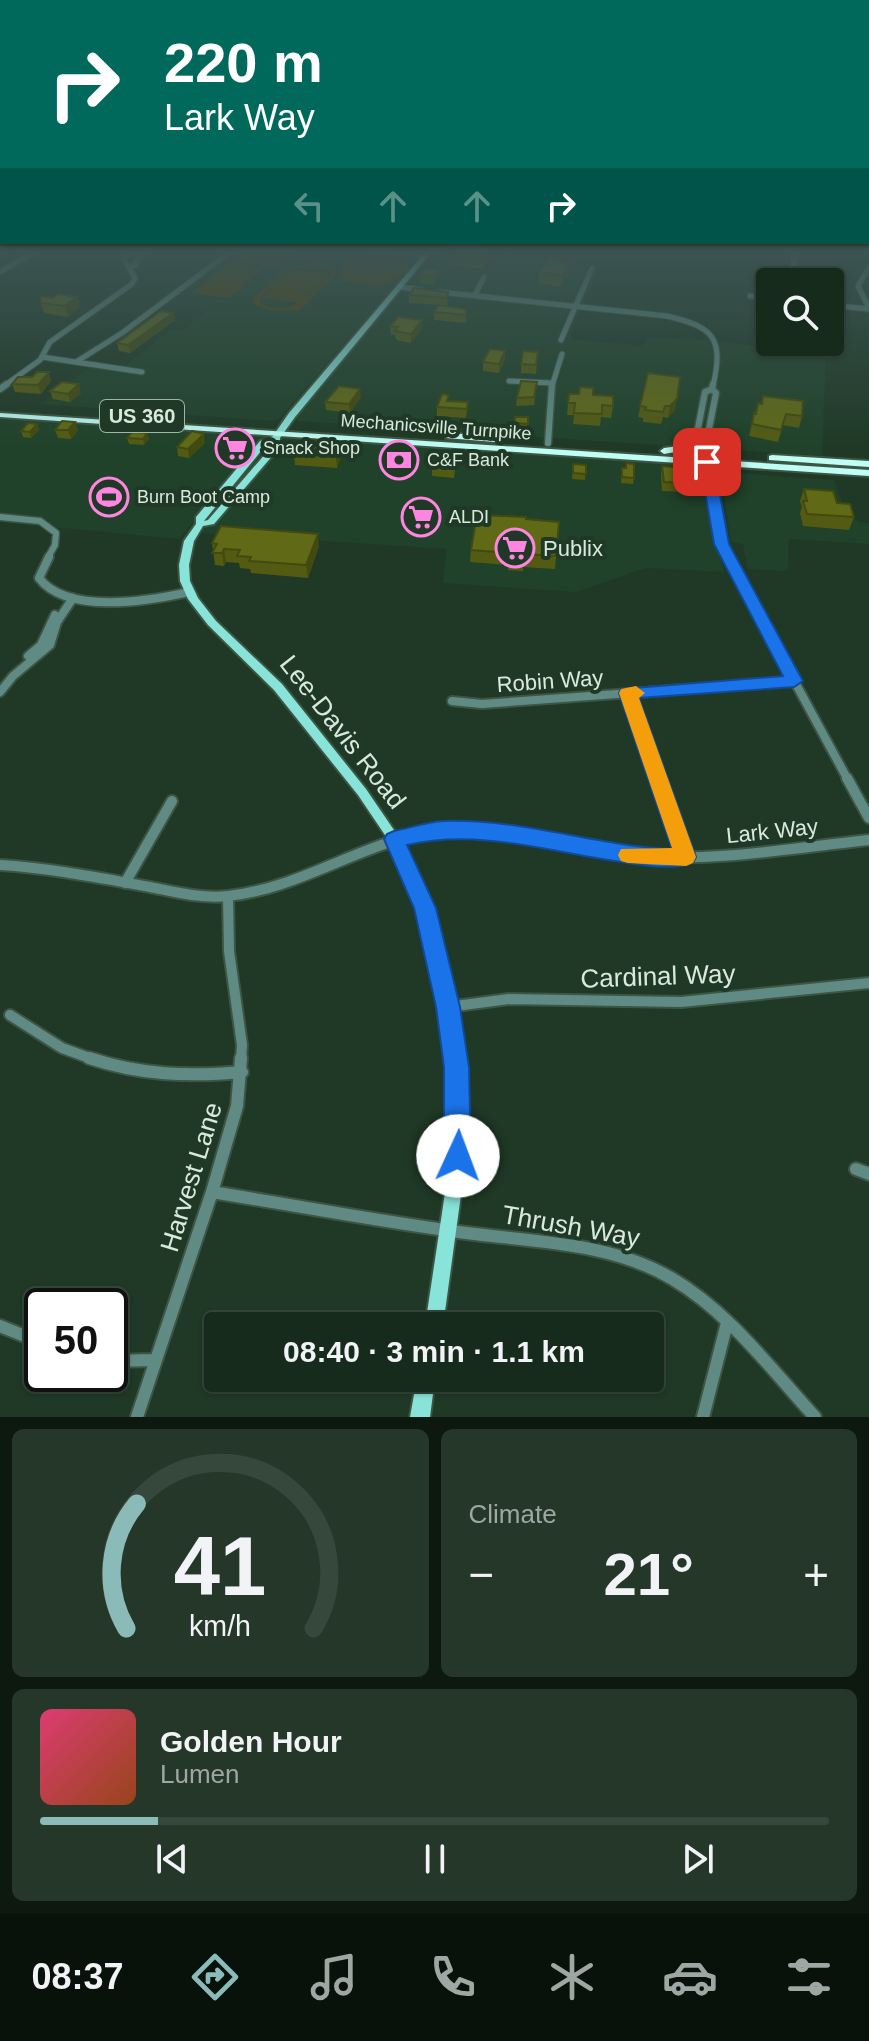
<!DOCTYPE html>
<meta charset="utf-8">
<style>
:root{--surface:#172b1c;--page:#243729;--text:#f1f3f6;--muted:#9ea7a3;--line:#36473b;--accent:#8bbbb9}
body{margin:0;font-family:Arial,sans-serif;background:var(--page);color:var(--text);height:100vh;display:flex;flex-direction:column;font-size:30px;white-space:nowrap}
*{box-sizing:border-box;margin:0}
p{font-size:26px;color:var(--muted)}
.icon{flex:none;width:44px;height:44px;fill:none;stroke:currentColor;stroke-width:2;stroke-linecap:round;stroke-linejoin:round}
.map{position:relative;height:1417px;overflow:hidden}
.side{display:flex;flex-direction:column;gap:12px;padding:12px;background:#0d180f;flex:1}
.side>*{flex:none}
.banner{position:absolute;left:0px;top:0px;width:870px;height:244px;box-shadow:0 2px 6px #0004,0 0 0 2px var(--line);background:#00695c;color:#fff;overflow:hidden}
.buttons{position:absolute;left:756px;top:268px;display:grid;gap:16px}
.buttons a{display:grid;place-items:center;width:88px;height:88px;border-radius:8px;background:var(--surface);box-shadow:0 2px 6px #0004,0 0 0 2px var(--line);font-size:40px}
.speed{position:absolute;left:24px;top:1288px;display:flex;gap:16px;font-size:40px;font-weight:700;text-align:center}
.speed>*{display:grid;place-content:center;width:104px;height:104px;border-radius:50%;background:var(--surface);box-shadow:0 2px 6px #0004,0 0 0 2px var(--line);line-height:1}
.speed .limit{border:4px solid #111;border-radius:12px;background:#fff;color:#111}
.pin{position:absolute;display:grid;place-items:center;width:68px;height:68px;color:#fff;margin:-34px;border-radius:16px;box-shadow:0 4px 12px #0006}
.me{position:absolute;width:88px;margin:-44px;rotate:2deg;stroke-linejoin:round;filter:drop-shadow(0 0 6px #0008)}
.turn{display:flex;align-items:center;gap:28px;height:168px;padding:0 32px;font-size:36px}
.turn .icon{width:104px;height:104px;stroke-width:2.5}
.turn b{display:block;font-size:56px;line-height:68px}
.lanes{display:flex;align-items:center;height:76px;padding:0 32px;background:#0003;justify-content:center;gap:40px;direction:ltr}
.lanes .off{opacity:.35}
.big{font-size:60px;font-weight:700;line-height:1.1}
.side .card{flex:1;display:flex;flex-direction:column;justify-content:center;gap:12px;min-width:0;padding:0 28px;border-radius:12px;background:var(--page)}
.side .dial{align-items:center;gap:0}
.dial svg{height:208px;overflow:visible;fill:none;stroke:var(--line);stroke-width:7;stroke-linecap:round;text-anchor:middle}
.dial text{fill:var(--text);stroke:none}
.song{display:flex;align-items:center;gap:24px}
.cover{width:96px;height:96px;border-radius:12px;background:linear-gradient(135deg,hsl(340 70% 55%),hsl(20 70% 35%))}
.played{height:8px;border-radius:4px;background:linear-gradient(90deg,var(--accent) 15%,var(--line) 15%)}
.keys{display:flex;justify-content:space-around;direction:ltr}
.heat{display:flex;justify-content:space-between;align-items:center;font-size:44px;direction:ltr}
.side .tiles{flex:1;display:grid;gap:12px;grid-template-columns:1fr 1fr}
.card:last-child{grid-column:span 2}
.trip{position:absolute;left:204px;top:1312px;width:460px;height:80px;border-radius:8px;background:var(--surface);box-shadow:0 2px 6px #0004,0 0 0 2px var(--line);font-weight:700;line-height:80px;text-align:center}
.tabs{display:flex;height:128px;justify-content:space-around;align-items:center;background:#09110b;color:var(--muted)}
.tabs .icon{width:56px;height:56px}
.tabs .on{color:var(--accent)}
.tabs b{font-size:36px;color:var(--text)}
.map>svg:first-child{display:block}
</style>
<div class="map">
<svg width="869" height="1417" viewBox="0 0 869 1417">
<rect width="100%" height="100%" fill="#1f3926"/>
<path fill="#20422a" d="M237 249H339L417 258 279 419 272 421 40 404 95 363 124 367 172 329 183 330 209 309 167 303Z
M437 251 600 266 569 339 643 346 648 338 707 340 826 355 822 456 298 421 296 417 332 372Z
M0 419 270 436 179 539 0 522Z
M284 438 696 464 724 572 646 568 576 592 443 583 447 549 201 533 213 514Z
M720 472 834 480 845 510 859 522 869 523V544L789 539 788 569 784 571 748 569 743 544 731 542Z"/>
<path fill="#5c4100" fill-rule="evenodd" d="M252 249 295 252 279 266 234 262Z
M359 257 402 262 409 267C386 295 376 286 342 281L339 275 346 259Z
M315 263 333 268 336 275 299 311 267 310 254 304 253 298 287 268ZM315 265 326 268 330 274C311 294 290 319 260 303V298L292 269 262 298 299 303 328 274 293 269Z
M227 264 263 269 229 298 192 293Z"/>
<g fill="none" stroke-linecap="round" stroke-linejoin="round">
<defs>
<path id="minor-far4" d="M136 249 124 259 129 267 136 265 138 256 147 249
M367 249 426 256
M869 268 858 286 869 308
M0 272 39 249
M792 282 795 249
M399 287 422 290
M439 292 667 316C714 327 724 338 713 386
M475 295 484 277
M750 296 770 298
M830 305 869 309
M561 340 592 268
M42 357 142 372
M76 362 122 333 234 249
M509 381 552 383
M4 386 40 360 50 342 132 284 135 278 129 267
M552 386 562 354"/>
<path id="minor-far3" d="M713 384 712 389 716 393 709 429 711 449 707 454 717 529 728 559
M0 389 7 384
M548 443 552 384
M707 454 699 448 698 428 705 392 712 389
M0 517 40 521 56 533 55 545 47 559"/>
<path id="minor-far2" d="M49 557 39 578C67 615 149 601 189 592
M727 557 848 780
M28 656 41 645 55 615
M0 692 13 676 50 645 57 622 73 598
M628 693 659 780
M452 701 482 704 794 681"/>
<path id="minor-far1" d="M658 778 686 857
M847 778 869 818
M0 865C50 868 100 878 150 887 175 892 202 899 228 896 307 888 374 833 454 829 517 826 577 851 639 856 716 862 793 848 869 840
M125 883 172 801
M228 896 229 951 242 1045 241 1060
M448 1007 509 999 681 1002 869 983
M10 1015 62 1048 95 1060"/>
<path id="minor" d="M89 1058C140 1075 189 1077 242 1072
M856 1169 869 1174
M212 1192C292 1205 372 1220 452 1231 525 1242 606 1240 671 1278 728 1311 771 1369 815 1417
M0 1326 42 1343
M110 1361 155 1360
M137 1417 212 1192 237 1106 241 1058
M703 1417 727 1323"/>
<path id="major" d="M428 249H434L295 417 280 438V447L214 524 203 526 194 541 189 565 190 581 198 598 216 621 282 684 366 789 398 836 432 908 459 1030 467 1097 464 1173 443 1326H425L448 1173 451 1097 445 1030 418 908 389 841 358 795 274 690 208 625 188 599 180 581 179 565 184 541 196 524V517L260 441 273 436 289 413ZM273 442V445L208 520 204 521 266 445Z
M417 1378H435L430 1417H410Z"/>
<path id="highway" d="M0 413 869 470V476L0 417Z
M449 433 495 436 499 439 495 442 446 438V434Z
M698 434 702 437 692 449 664 454 660 451 664 448 686 445Z
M772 455 869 461V467L769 460V456Z"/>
</defs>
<use href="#minor-far4" stroke="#3d5543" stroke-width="7"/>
<use href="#minor-far3" stroke="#3d5543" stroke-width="9"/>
<use href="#minor-far2" stroke="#3d5543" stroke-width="12"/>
<use href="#minor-far1" stroke="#3d5543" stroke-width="14"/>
<use href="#minor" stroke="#3d5543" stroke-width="16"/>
<use href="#major" stroke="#3d5543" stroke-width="4"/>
<use href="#highway" stroke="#3d5543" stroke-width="4"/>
<use href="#minor-far4" stroke="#608b85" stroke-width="5"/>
<use href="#minor-far3" stroke="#608b85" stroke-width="6"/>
<use href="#minor-far2" stroke="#608b85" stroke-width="8"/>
<use href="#minor-far1" stroke="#608b85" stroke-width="10"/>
<use href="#minor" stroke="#608b85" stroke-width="12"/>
<use href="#major" fill="#88e3d9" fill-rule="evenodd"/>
<use href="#highway" fill="#bffef5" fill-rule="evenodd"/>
</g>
<path fill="#535b13" d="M471 249 488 261 483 269 448 265V255Z
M539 272 568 273 561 287 538 283Z
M420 275 439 278 434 284 420 283Z
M448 292 447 306 466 309V323L434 320V312L438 305 409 303V295Z
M77 297 80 307 68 317 44 313 41 303 52 298Z
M173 313 175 320 130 353 119 351 117 343Z
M390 326 422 328 411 343 396 340 395 335H391Z
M505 351V359L499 373 483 371V362Z
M538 352 536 374 521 373V364Z
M648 373 675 410 668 418 663 417 661 424 643 422V418L638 417Z
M51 381 41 394 15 392 12 384Z
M537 382 534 405 516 406 517 398Z
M50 391 81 393 70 402 53 399Z
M569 394 593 395 613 406 611 418 601 417 600 426 573 424 574 415H567Z
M763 396 802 416 799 428 783 425 778 442 749 436 754 413H756L758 403 761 404Z
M361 397 350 413 326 410 325 402Z
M448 401 468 402 466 418 437 416V407Z
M515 417H528L527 429H515Z
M75 422 78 431 71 439 58 438 55 430Z
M37 424 39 430 31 438 23 437 21 431Z
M127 438 149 439 144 445 129 444Z
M205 443 189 458 178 456 177 447Z
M294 453 342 454 337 468 295 465Z
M389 455 407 456 405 465 389 464Z
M456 462 454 478 432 476V467Z
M626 463 634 478 633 484 621 483 622 468H625Z
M573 464 586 465 585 480 572 479Z
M662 466 688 483 686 492 662 491 661 475Z
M804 489 837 503 854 517 849 530 803 526 800 513 802 507 800 501Z
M526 519 559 522 555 569 523 567V571L508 570V565L470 562 471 550Z
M212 543 319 546 308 578 251 573 250 569 240 568 239 563 226 562 224 566 215 565Z"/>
<path fill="#434a0f" d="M488 251V261L483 269V259Z
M569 263 568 273 561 287 562 276Z
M439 270V278L434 284V277Z
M77 297 80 307 68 317 65 306Z
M173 313 175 320 130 353 128 345Z
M422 320V328L411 343V334Z
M505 351V359L499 373V364Z
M49 372 51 381 41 394 38 385Z
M79 384 81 393 70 402 68 394Z
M360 389 361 397 350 413 349 404Z
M677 399 675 410 668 418 670 406Z
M75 422 78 431 71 439 68 430Z
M37 424 39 430 31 438 30 432Z
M147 433 149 439 144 445 143 439Z
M204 434 205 443 189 458 188 449Z
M341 442 342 454 337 468 336 456Z
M407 447V456L405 465V456Z
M318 534 319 546 308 578 306 565Z
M224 549 226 562 224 566 222 553Z"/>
<path fill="#606a16" stroke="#434a0f" stroke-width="2" d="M453 249H471L488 251 483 259 448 255Z
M548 260 569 263 562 276 539 272Z
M425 269 439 270 434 277 420 275Z
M414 288 448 292 447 298 409 295Z
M58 294 77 297 65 306 41 303V296L52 298Z
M438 305 466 309V315L434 312Z
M161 311 173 313 128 345 117 343Z
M398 317 422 320 411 334 395 331 398 327 390 326Z
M490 349 505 351 499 364 483 362Z
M523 351 538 352 536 365 521 364Z
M37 372H49L38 385 12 384 18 377H32Z
M648 373 680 377 677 399 670 406H665L663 412 645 410 646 407 640 406Z
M521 381 537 382 534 397 517 398Z
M62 382 79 384 68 394 50 391Z
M339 386 360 389 349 404 325 402Z
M580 387 593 388V395L613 396V406L602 405V414L574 413 575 403H568L569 394H579Z
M442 394 449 395 447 401 468 402 467 409 437 407Z
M763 396 803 401 802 416 786 414 781 430 752 424 754 413 756 414 758 403 762 404Z
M515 417H528V424L515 423Z
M62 421 75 422 68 430H55Z
M28 423 37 424 30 432 21 431Z
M192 431 204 434 188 449 177 447Z
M132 432 147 433 143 439 127 438Z
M304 439 341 442 336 456 294 453 299 441Z
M392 447H407L405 456 389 455Z
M436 452 457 453 454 469 432 467Z
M626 463 634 464V478L622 477V468H626Z
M573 464 586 465V474L573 473Z
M662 466 686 468 688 483 664 482Z
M804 489 833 491 837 503 850 504 854 517 807 514 803 501H807Z
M477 515 526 517V519L559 522 556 556 524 554V559L509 557V553L471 550Z
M221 526 318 534 306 565 249 561 251 557 237 556 240 550 224 549 222 553H212L217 544 212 543Z"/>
<linearGradient id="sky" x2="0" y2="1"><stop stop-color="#111f15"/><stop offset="0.56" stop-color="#3c5452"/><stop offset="1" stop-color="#3c5452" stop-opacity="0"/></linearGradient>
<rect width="869" height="448" fill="url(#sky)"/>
<path fill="#1a73e8" stroke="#114b97" stroke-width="2" d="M707 458 714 462 729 544 803 681 794 687 639 698 696 857 693 863C666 872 629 863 602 859 536 848 473 830 407 845L436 908 460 1007 469 1067 471 1156 467 1165 458 1169 448 1165 444 1156V1067L436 1007 414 908 384 839 387 834 394 831C410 828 427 822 443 821 520 818 596 846 672 849L619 693 621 689 783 676 714 544 700 462Z"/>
<path fill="#f59e0b" d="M636 686 645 693 639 698 696 857 693 863 686 866 628 863 621 861 618 855 621 849 672 848 619 693 621 689Z"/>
<defs>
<symbol id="supermarket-ring" viewBox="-11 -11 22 22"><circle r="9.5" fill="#1f3926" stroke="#fe85e0" stroke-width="1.5"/><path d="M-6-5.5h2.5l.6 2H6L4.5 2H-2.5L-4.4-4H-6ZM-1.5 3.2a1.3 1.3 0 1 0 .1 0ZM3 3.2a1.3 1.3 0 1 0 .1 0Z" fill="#fe85e0"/></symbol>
<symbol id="bank-ring" viewBox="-11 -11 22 22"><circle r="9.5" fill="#1f3926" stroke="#fe85e0" stroke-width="1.5"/><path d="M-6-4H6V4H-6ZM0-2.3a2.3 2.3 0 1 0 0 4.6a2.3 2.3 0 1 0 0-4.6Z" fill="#fe85e0"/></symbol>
<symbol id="stadium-ring" viewBox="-11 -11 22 22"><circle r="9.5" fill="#1f3926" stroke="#fe85e0" stroke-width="1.5"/><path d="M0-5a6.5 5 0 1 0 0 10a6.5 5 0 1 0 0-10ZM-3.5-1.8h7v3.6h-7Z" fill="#fe85e0"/></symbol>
</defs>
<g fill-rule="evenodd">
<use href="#supermarket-ring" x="213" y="426" width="44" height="44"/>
<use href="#bank-ring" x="377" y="438" width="44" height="44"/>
<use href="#stadium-ring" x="87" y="475" width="44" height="44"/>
<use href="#supermarket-ring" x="399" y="495" width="44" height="44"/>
<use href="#supermarket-ring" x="493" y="526" width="44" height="44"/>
</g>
<g text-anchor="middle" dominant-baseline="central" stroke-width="8" stroke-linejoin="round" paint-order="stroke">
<g font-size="18" fill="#d9e9dc" stroke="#1f3926">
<text transform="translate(436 427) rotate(4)">Mechanicsville Turnpike</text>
</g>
<g font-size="18" fill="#d9e9dc" stroke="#1f3926" text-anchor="start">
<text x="263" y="448">Snack Shop</text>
<text x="427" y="460">C&amp;F Bank</text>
<text x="137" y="497">Burn Boot Camp</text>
<text x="449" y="517">ALDI</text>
</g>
<rect fill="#1f3926" stroke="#a1b4a5" stroke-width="2" x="100" y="400" width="84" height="32" rx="6"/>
<g font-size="20" font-weight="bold" fill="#d9e9dc">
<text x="142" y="416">US 360</text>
</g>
<g font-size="22" fill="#d9e9dc" stroke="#1f3926" text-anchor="start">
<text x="543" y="548">Publix</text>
</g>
<g font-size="22" fill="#d9e9dc" stroke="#1f3926">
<text transform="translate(550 681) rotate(-4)">Robin Way</text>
<text transform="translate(772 831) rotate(-6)">Lark Way</text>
</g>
<g font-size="26" fill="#d9e9dc" stroke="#1f3926">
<text transform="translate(343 732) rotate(52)">Lee-Davis Road</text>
<text transform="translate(658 976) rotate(-2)">Cardinal Way</text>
<text transform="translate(191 1177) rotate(-73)">Harvest Lane</text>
<text transform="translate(571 1226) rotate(10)">Thrush Way</text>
</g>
</g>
</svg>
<div class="buttons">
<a><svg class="icon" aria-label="search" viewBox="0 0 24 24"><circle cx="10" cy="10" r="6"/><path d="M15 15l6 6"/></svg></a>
</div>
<div class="speed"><div class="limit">50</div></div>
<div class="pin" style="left:707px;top:462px;background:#d93025"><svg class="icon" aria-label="arrive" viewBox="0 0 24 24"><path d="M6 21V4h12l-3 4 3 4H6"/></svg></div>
<svg class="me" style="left:458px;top:1156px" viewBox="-20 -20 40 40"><circle r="19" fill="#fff"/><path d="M0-13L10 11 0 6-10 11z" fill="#1a73e8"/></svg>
<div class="trip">08:40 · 3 min · 1.1 km</div>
<div class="banner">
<div class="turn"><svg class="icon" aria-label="right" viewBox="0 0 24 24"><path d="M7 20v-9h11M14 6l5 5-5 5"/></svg><div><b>220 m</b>Lark Way</div></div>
<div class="lanes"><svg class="icon off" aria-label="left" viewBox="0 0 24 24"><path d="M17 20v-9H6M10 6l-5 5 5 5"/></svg><svg class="icon off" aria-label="ahead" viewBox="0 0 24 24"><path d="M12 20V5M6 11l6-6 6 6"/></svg><svg class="icon off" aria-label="ahead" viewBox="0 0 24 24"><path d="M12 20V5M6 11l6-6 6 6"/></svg><svg class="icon" aria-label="right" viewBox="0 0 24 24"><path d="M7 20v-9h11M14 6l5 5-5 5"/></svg></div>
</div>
</div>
<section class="side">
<div class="tiles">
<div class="card dial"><svg viewBox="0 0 100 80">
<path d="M14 69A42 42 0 1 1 86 69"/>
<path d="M14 69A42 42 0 0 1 18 21" stroke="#8bbbb9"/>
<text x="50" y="56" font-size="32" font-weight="700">41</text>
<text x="50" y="72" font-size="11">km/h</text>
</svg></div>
<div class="card"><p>Climate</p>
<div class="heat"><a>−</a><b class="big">21°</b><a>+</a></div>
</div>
<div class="card">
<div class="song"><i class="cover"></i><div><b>Golden Hour</b><p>Lumen</p></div></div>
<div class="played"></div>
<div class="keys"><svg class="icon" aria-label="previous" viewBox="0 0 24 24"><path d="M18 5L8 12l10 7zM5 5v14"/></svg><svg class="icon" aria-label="pause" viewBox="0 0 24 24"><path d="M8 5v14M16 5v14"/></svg><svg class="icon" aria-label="next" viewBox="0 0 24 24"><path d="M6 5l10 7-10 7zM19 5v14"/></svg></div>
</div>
</div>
</section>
<nav class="tabs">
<b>08:37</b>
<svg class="icon on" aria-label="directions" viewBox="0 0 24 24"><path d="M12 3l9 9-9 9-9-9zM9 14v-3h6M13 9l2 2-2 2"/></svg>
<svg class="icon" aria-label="music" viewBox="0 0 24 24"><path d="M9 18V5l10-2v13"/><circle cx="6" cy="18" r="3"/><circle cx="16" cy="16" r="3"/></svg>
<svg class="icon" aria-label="phone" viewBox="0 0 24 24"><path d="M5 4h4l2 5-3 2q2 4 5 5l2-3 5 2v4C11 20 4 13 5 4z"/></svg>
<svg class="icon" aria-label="climate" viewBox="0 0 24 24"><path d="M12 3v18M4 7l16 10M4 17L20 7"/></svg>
<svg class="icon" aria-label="car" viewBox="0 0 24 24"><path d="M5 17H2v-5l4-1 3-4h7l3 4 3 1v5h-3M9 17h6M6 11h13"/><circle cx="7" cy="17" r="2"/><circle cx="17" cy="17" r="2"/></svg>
<svg class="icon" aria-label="filters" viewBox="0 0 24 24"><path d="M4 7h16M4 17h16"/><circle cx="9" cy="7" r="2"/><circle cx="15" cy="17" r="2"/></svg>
</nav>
